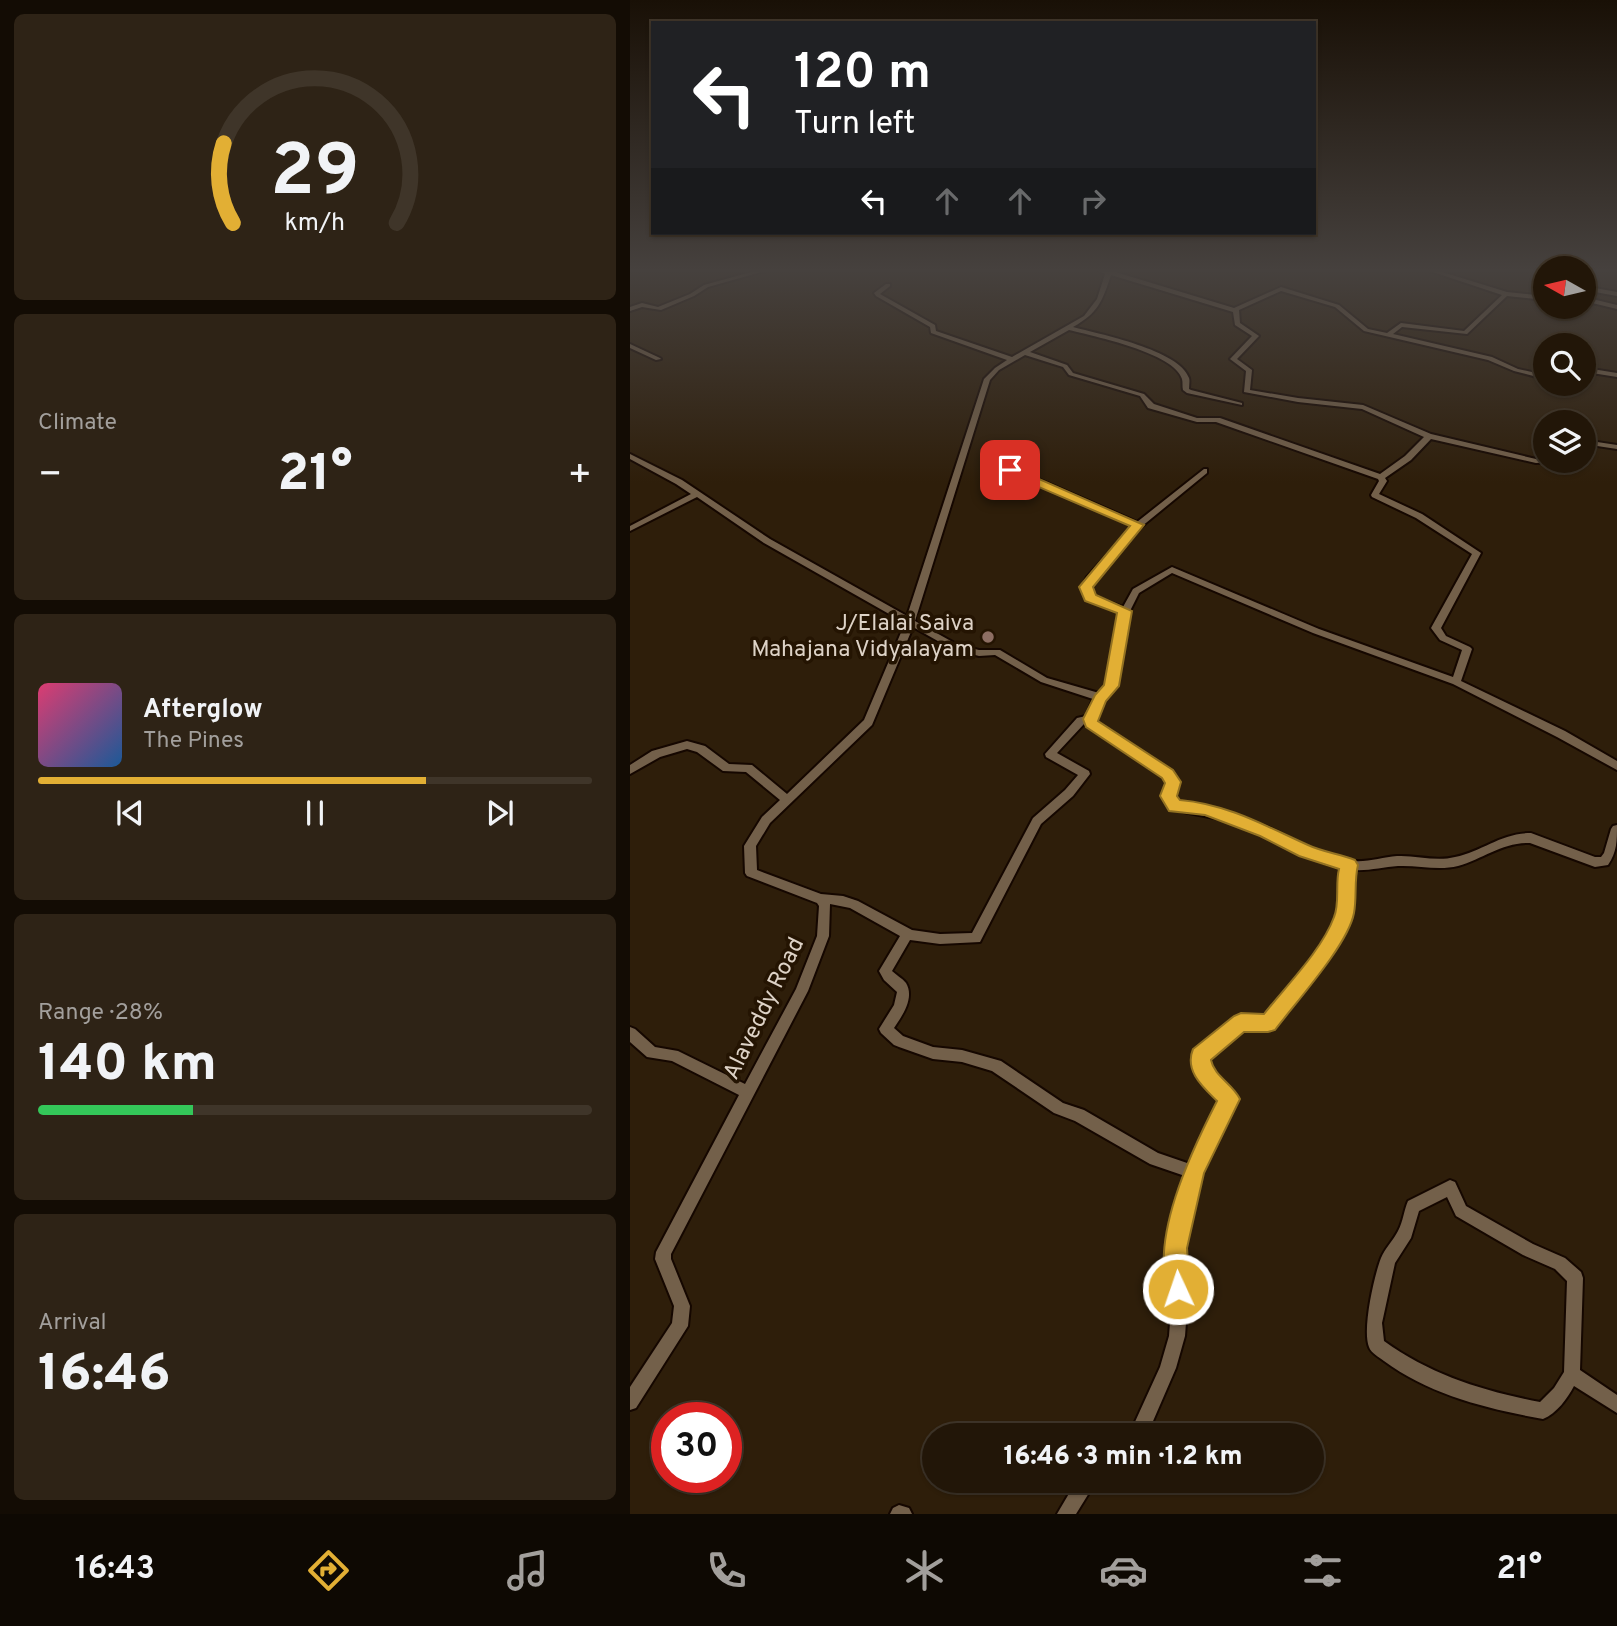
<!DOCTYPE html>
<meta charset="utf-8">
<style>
:root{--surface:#221608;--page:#2e2316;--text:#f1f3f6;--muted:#a29f9c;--line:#3f3529;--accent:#e2af34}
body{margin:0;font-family:Overpass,sans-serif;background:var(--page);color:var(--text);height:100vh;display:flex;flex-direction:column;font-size:26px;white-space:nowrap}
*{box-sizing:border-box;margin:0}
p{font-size:23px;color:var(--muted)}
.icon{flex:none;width:38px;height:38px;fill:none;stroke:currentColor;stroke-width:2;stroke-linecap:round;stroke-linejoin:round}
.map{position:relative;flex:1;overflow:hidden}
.sheet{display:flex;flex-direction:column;gap:14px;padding:14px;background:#130c04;width:630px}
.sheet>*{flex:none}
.banner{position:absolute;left:21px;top:21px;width:665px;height:214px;border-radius:0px;box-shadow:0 2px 5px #0004,0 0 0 2px var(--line);background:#202124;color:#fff;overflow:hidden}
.needle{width:46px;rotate:278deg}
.fabs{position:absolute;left:903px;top:256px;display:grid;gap:14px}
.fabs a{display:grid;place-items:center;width:63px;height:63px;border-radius:50%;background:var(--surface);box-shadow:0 2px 5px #0004,0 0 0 2px var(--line);font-size:35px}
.speed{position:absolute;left:21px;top:1402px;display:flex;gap:14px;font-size:35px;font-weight:700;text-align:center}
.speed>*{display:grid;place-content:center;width:91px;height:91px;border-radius:50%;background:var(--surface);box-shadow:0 2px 5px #0004,0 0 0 2px var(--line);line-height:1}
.speed .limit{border:10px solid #d22;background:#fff;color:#111}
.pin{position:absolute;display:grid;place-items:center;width:60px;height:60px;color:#fff;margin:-30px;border-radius:14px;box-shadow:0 4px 10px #0006}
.me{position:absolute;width:77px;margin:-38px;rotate:357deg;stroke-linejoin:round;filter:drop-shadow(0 0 5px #0008)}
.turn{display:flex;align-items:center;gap:24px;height:147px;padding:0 28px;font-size:32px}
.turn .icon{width:91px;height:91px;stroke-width:2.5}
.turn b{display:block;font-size:49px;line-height:60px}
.lanes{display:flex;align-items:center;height:66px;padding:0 28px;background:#0003;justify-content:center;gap:35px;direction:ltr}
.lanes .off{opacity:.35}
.big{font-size:52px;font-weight:800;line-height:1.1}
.sheet .card{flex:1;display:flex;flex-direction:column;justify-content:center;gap:10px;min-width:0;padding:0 24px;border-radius:10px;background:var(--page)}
.sheet .dial{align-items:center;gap:0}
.dial svg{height:182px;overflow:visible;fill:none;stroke:var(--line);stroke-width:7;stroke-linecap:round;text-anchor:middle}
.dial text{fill:var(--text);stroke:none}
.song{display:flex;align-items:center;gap:21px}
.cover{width:84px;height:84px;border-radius:10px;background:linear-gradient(135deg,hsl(340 70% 55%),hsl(210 70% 35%))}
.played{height:7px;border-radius:4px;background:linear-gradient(90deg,var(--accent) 70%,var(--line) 70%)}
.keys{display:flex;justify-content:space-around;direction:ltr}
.heat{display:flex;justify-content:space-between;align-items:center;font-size:38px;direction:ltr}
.charge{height:10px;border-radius:5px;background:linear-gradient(90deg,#34c759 28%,var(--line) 0)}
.trip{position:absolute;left:292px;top:1423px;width:402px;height:70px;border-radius:35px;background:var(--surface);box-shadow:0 2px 5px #0004,0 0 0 2px var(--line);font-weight:800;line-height:70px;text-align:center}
.menu{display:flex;height:112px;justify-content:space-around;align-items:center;background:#0e0903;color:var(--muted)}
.menu .icon{width:49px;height:49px}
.menu .current{color:var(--accent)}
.menu b{font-size:32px;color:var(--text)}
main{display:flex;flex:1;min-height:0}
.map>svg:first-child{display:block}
</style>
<main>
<section class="sheet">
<div class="card dial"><svg viewBox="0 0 100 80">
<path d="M14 69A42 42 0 1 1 86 69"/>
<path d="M14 69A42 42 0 0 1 10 34" stroke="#e2af34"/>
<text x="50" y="56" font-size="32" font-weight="700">29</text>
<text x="50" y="72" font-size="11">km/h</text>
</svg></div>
<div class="card"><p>Climate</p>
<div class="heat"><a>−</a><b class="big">21°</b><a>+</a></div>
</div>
<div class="card">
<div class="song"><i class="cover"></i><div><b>Afterglow</b><p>The Pines</p></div></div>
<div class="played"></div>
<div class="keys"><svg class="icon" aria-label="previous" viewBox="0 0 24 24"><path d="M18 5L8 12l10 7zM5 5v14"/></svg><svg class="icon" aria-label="pause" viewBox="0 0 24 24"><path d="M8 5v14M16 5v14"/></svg><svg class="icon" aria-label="next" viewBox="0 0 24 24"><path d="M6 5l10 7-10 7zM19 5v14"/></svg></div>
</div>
<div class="card"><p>Range · 28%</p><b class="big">140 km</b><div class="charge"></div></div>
<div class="card"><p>Arrival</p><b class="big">16:46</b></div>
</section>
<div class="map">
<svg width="987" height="1514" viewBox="0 0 987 1514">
<rect width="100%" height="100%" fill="#2e1e0a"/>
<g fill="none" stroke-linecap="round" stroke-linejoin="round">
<defs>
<path id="minor" d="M125 271H135L78 287 64 296 31 310 12 307 0 311V307L12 303 28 307 60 294 74 285Z
M469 271H482L604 308 651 287 709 305 738 329 757 333 771 323 834 331 872 295 800 271H809L877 292 915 296V300L877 296 837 334 772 327 763 334 862 357 888 369 915 375V379L884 371 858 360 734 331 705 307 651 291 609 310 610 323 629 336 607 359 622 370 620 390 668 398 733 405 801 434 906 459 926 460 922 462 906 463 801 439 781 460 755 478 757 481 749 494 792 514 851 553 811 628 816 636 840 647 842 649 831 681 935 731 987 761V770L927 737 823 684 683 633 542 573 509 593 500 611 487 686 472 701 465 719 466 722 541 771 548 782 544 796 548 802C580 806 611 815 640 828 668 841 694 858 724 861 739 862 753 857 767 856 786 855 806 862 825 857 853 851 871 833 901 833L965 857H971L974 853 981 829 983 826 987 825C987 841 987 852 978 865L965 867 900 843C873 842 853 859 828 866 808 871 788 865 768 866 753 867 739 871 724 870 722 885 724 900 721 914 710 956 667 992 643 1027L638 1029 613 1028 577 1058 579 1069 604 1094 606 1099 570 1173 554 1248 557 1309 555 1336 546 1368 517 1435H499L530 1367 539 1336 541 1309 538 1248 555 1176 520 1164 445 1121 424 1113 362 1071 332 1062 303 1059 269 1047 264 1045 251 1033 249 1029 264 1005 267 992 254 980 249 971 270 936 220 908 200 904 199 936 178 991 41 1254V1259L60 1306 58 1326 6 1408 0 1410V1387L42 1323 44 1306 25 1259 26 1252 109 1095 42 1061 17 1057 0 1042V1027L5 1029 25 1047 48 1051 115 1084 166 989 187 936 189 906 187 903 117 876 115 873 114 846 132 817 150 800 116 772 93 771 67 752 57 749 30 757 0 774V765L22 751 57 741 75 746 99 764 122 765 157 794 234 720 275 623 134 543 67 497 0 531V526L61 494 46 484 0 459V454L52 480 140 539 277 616 354 379 365 368 377 360 301 333 300 327 246 296 244 293 256 284H260V286L250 294 305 325 306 331 382 357 454 316 467 299 475 274ZM481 275 603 312 605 325 622 336 600 359 616 371 614 392 668 402 732 409 794 437 775 456 750 474 590 418H567L524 404 514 394 443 373 437 365 400 352 439 330C463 336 545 353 552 379 553 383 552 386 553 390L557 393 612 405V403L561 390 559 389C559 385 560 381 559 378 550 350 469 334 443 327 468 313 472 302 481 275ZM395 355 433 367 439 375 510 396 518 408 567 422H586L748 479 749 481 741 495 742 497 786 518 842 554 801 628 810 640 832 650 823 677 689 629 542 567 503 589 493 607 464 596 460 587 464 580 511 527 577 473V469H574L507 522 383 468H380L376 470 503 526 457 577 452 587 457 600 490 612 477 685 469 693 417 678 370 650H349L328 645 285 621 360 380 369 370ZM283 627 322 649 349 656 365 655 411 682 463 699 456 716 447 718 415 754 416 757 448 775 435 790 403 818 342 933 310 934 282 930 228 901 213 896 191 894 127 870 126 846 140 823 242 725ZM454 724 533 777 537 783 533 796 541 809C564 815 588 817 611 825 646 838 676 860 713 869 710 883 712 899 709 913 701 948 656 987 635 1017L611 1016 606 1018 565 1051C559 1072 578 1087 591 1100L560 1164 528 1153 454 1110 433 1103 371 1061 332 1050 303 1047 273 1036 264 1028C272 1016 285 998 276 983 272 978 266 975 262 971L280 940 310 944 350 942 411 824 443 796 460 774 459 771 427 753Z
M954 286 987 292V296L954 290Z
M954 297 987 305V309L954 301Z
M0 344 30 358 31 359 26 360 0 348Z
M962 369 987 373V377L962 373 954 375V371Z
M954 440 987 445V449L954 444Z
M820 1180 825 1182 836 1206 903 1244 935 1258 951 1272 953 1278 950 1370 987 1395V1413L944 1386C937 1399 927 1413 913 1419 858 1409 800 1395 754 1361 749 1357 741 1353 739 1347 732 1330 744 1276 751 1258 755 1248 763 1241 768 1231 773 1222 774 1210 778 1201ZM817 1197 826 1216 893 1255 925 1269 937 1281 934 1372 924 1388 910 1402C853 1391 801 1375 754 1341L752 1323 765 1263 781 1238 789 1211Z
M447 1480H467L446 1514H427Z
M269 1505 279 1508 282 1514H260L263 1508Z"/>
</defs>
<use href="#minor" stroke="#150700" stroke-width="4"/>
<use href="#minor" fill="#73604a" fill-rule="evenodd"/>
</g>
<linearGradient id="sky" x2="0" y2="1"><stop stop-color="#191006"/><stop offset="0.56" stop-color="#46413e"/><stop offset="1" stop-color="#46413e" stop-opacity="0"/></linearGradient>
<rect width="987" height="483" fill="url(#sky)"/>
<path fill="#e2af34" stroke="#937222" stroke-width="2" d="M376 468H384L514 525 463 587 466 595 502 611 489 686 476 701 468 721 543 770 551 782 547 796 550 800C597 804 636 826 678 845 693 852 710 854 725 860L728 865C724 881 727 897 724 913 718 945 666 1002 645 1030L638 1032H614L581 1060C584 1076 603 1084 610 1099L574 1173 557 1248 560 1289 556 1297 548 1301 540 1297C517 1242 562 1150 587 1101 573 1087 554 1071 563 1049L604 1016 611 1013 634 1014C656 986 692 950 704 917 710 903 705 884 709 869L669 856 630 836 575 815 539 811 530 796 535 783 532 778 456 727 453 719 465 695 474 685 487 613 455 601 449 587 500 526 376 473Z"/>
<circle fill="#8d6e63" stroke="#241402" stroke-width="2.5" cx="358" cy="637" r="7"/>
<g text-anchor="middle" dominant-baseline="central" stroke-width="7" stroke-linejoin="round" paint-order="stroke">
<g font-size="23" fill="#ddd2c6" stroke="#241402" text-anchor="end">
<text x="344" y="624">J/Elalai Saiva<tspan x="344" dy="26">Mahajana Vidyalayam</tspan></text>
</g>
<g font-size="23" fill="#ddd2c6" stroke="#241402">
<text transform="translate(135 1009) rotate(-64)">Alaveddy Road</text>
</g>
</g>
</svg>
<div class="fabs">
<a><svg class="needle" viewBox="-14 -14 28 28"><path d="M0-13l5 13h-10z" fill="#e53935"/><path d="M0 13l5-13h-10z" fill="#a29f9c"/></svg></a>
<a><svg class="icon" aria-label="search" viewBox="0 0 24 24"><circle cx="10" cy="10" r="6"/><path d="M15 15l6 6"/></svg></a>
<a><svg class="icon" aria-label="layers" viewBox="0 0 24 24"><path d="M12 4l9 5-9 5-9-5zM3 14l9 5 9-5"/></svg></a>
</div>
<div class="speed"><div class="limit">30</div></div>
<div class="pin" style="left:380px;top:470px;background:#d93025"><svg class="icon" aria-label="arrive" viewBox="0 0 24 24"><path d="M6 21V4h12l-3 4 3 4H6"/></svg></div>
<svg class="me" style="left:548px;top:1289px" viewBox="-20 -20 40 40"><circle r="17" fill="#e2af34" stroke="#fff" stroke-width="3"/><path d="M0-11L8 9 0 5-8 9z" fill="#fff"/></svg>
<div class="trip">16:46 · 3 min · 1.2 km</div>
<div class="banner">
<div class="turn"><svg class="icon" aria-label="left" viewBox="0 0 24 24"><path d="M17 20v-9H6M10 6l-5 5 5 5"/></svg><div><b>120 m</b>Turn left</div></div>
<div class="lanes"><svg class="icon" aria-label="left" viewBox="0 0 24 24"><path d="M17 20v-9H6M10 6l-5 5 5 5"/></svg><svg class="icon off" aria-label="ahead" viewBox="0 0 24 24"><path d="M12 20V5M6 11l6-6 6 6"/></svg><svg class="icon off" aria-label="ahead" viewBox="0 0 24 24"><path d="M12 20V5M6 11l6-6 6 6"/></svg><svg class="icon off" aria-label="right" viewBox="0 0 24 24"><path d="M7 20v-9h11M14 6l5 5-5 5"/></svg></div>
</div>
</div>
</main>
<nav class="menu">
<b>16:43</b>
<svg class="icon current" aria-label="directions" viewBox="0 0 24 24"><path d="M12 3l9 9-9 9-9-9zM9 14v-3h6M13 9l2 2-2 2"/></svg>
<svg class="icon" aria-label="music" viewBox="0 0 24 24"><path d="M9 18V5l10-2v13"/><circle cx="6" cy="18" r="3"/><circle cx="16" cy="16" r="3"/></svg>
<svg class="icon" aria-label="phone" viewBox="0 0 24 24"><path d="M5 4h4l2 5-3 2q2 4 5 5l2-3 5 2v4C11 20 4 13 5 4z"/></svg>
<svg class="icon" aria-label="climate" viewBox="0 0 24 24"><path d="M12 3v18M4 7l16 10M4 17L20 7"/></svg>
<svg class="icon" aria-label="car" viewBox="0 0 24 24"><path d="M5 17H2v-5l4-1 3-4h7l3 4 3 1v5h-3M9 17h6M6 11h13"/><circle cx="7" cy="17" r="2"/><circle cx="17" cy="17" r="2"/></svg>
<svg class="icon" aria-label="filters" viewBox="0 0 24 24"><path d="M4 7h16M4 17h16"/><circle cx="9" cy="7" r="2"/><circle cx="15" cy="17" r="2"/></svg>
<b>21°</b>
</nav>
